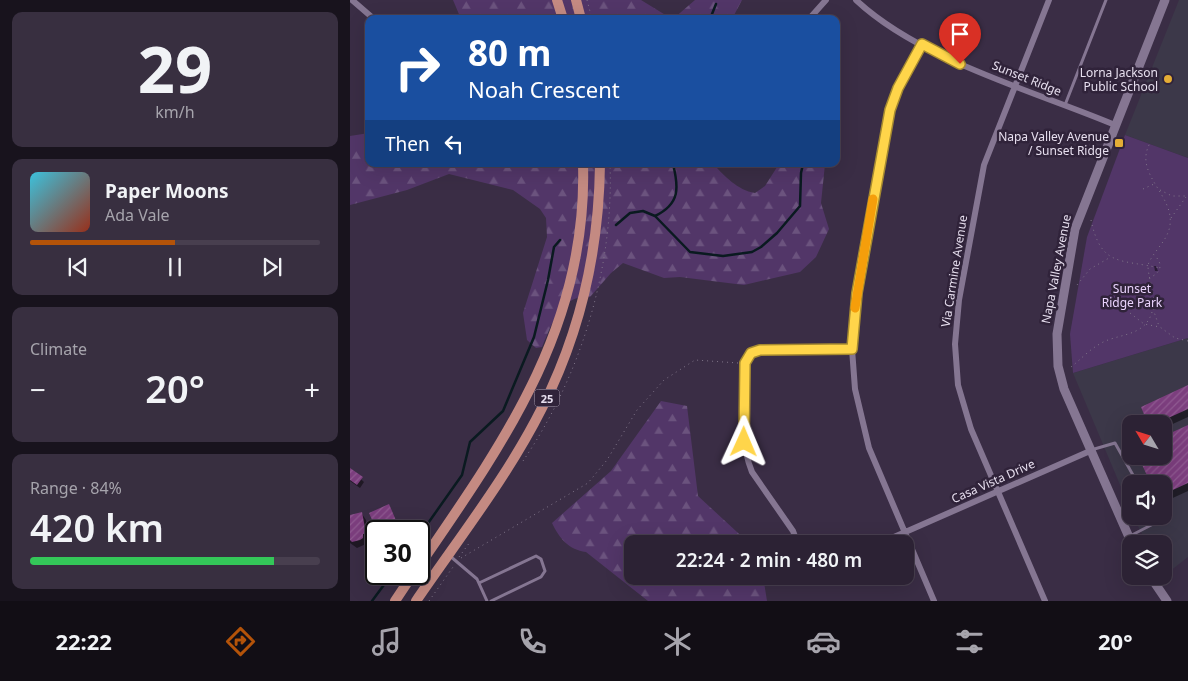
<!DOCTYPE html>
<meta charset="utf-8">
<style>
:root{--surface:#2c2234;--page:#382f40;--text:#f1f3f6;--muted:#a6a4ac;--line:#483f4f;--accent:#b45309}
body{margin:0;font-family:"Noto Sans",sans-serif;background:var(--page);color:var(--text);height:100vh;display:flex;flex-direction:column;font-size:19px;white-space:nowrap}
*{box-sizing:border-box;margin:0}
p{font-size:16px;color:var(--muted)}
.icon{flex:none;width:28px;height:28px;fill:none;stroke:currentColor;stroke-width:2;stroke-linecap:round;stroke-linejoin:round}
.map{position:relative;flex:1;overflow:hidden}
.sheet{display:flex;flex-direction:column;gap:12px;padding:12px;background:#18131d;width:350px}
.sheet>*{flex:none}
.top-card{position:absolute;left:15px;top:15px;width:475px;height:152px;border-radius:10px;box-shadow:0 5px 20px #0002,0 0 0 1px var(--line);background:#1a4fa0;color:#fff;overflow:hidden}
.needle{width:32px;rotate:308deg}
.fabs{position:absolute;left:772px;top:415px;display:grid;gap:10px}
.fabs a{display:grid;place-items:center;width:50px;height:50px;border-radius:10px;background:var(--surface);box-shadow:0 5px 20px #0002,0 0 0 1px var(--line);font-size:25px}
.speed{position:absolute;left:15px;top:520px;display:flex;gap:10px;font-size:25px;font-weight:700;text-align:center}
.speed>*{display:grid;place-content:center;width:65px;height:65px;border-radius:50%;background:var(--surface);box-shadow:0 5px 20px #0002,0 0 0 1px var(--line);line-height:1}
.speed .limit{border:2px solid #111;border-radius:8px;background:#fff;color:#111}
.pin{position:absolute;display:grid;place-items:center;width:42px;height:42px;color:#fff;margin:-51px -21px;border-radius:50% 50% 50% 0;rotate:-45deg;box-shadow:0 0 5px #0007}
.pin .icon{rotate:45deg}
.me{position:absolute;width:55px;margin:-28px;rotate:1deg;stroke-linejoin:round;filter:drop-shadow(0 0 4px #0008)}
.turn{display:flex;align-items:center;gap:18px;height:105px;padding:0 20px;font-size:22px}
.turn .icon{width:65px;height:65px;stroke-width:2.5}
.turn b{display:block;font-size:35px;line-height:42px}
.then{display:flex;align-items:center;height:48px;padding:0 20px;background:#0003;gap:10px;font-size:19px}
.big{font-size:38px;font-weight:600;line-height:1.1}
.sheet .widget{flex:1;display:flex;flex-direction:column;justify-content:center;gap:8px;min-width:0;padding:0 18px;border-radius:10px;background:var(--page)}
.sheet .dial{align-items:center;gap:0}
.dial b{font-size:65px;line-height:1}
.song{display:flex;align-items:center;gap:15px}
.cover{width:60px;height:60px;border-radius:8px;background:linear-gradient(135deg,hsl(190 70% 55%),hsl(10 70% 35%))}
.played{height:5px;border-radius:2px;background:linear-gradient(90deg,var(--accent) 50%,var(--line) 50%)}
.keys{display:flex;justify-content:space-around;direction:ltr}
.heat{display:flex;justify-content:space-between;align-items:center;font-size:28px;direction:ltr}
.charge{height:8px;border-radius:4px;background:linear-gradient(90deg,#34c759 84%,var(--line) 0)}
.trip{position:absolute;left:274px;top:535px;width:290px;height:50px;border-radius:10px;background:var(--surface);box-shadow:0 5px 20px #0002,0 0 0 1px var(--line);font-weight:600;line-height:50px;text-align:center}
.menu{display:flex;height:80px;justify-content:space-around;align-items:center;background:#120e15;color:var(--muted)}
.menu .icon{width:35px;height:35px}
.menu .active{color:var(--accent)}
.menu b{font-size:22px;color:var(--text)}
main{display:flex;flex:1;min-height:0}
.map>svg:first-child{display:block}
</style>
<main>
<section class="sheet">
<div class="widget dial"><b>29</b><p>km/h</p></div>
<div class="widget">
<div class="song"><i class="cover"></i><div><b>Paper Moons</b><p>Ada Vale</p></div></div>
<div class="played"></div>
<div class="keys"><svg class="icon" aria-label="previous" viewBox="0 0 24 24"><path d="M18 5L8 12l10 7zM5 5v14"/></svg><svg class="icon" aria-label="pause" viewBox="0 0 24 24"><path d="M8 5v14M16 5v14"/></svg><svg class="icon" aria-label="next" viewBox="0 0 24 24"><path d="M6 5l10 7-10 7zM19 5v14"/></svg></div>
</div>
<div class="widget"><p>Climate</p>
<div class="heat"><a>−</a><b class="big">20°</b><a>+</a></div>
</div>
<div class="widget"><p>Range · 84%</p><b class="big">420 km</b><div class="charge"></div></div>
</section>
<div class="map">
<svg width="838" height="601" viewBox="0 0 838 601">
<defs>
<pattern id="forest-firs" width="22" height="20" patternUnits="userSpaceOnUse" patternTransform="scale(1.25)"><rect width="22" height="20" fill="#523668"/><path d="M5 1l3.5 6h-7zM16 11l3.5 6h-7z" fill="#6b537e"/></pattern>
<pattern id="building-hatch" width="6" height="6" patternUnits="userSpaceOnUse" patternTransform="scale(1.25)"><rect width="6" height="6" fill="#7c3e7e"/><path d="M-1 1l2-2M0 6l6-6M5 7l2-2" fill="none" stroke="#8f5991"/></pattern>
</defs>
<rect width="100%" height="100%" fill="#3a2d45"/>
<path fill="#3c3849" fill-rule="evenodd" d="M829 0H838V158L775 135Z
M838 338V557L815 575 814 544H797L783 516H814V484H781V511L723 373ZM781 424H814V456H781Z"/>
<path fill="url(#forest-firs)" d="M103 0H291L322 19H111Z
M345 0H392L382 19H323Z
M19 133V164H363C375 176 387 190 405 193L415 186 429 164H475L471 203 479 229 466 257 450 272 394 285 330 277 314 278 273 263 261 273 240 297C211 294 202 324 192 347L186 348 177 340 173 313 197 237 196 218 190 209 163 190 99 174 57 190 0 205V136Z
M311 401 337 406 348 496 400 544H282V576H413L417 601H298L236 552C219 550 209 538 202 523L261 471Z"/>
<path fill="#523668" d="M775 135 838 158V338L723 373 720 334 737 237Z"/>
<path fill="#0007" d="M804 266H806L808 271H805Z
M838 387V417L814 428V424H800Z
M838 426V491L814 502V437Z
M0 469 14 482 10 488 0 481Z
M42 512 51 531H29L21 514Z
M12 514 16 520 19 540H15L16 544 7 548 0 543V516Z"/>
<g fill="none" stroke-linecap="round" stroke-linejoin="round">
<path stroke="#0a1a20" stroke-width="2.5" d="M360 19 366 4
M305 216C330 204 329 188 323 164
M266 225 280 213 293 211 305 216 340 252 373 256 402 252 411 247 427 233 450 206 451 173 453 164
M69 536 112 475 120 442 153 411 184 337 198 280 204 247 210 240
M22 601 42 574"/>
</g>
<path fill="url(#building-hatch)" d="M838 385V409L805 424H798L791 407Z
M838 425V483L814 494V484H801L788 456H814V436Z
M0 468 13 477 7 485 0 480Z
M39 504 48 525 39 531H27L19 513Z
M12 512 16 533 13 534V538L10 540 2 542 0 540V515Z"/>
<g fill="none" stroke-linecap="round" stroke-linejoin="round">
<path stroke="#81768a" stroke-width="1" stroke-dasharray="1 4" stroke-linecap="butt" d="M237 0 242 19
M793 189 804 184
M810 190 822 196H838
M821 218 836 197
M741 220C751 267 770 259 810 268
M799 278C811 273 814 264 804 255
M727 285 740 269 759 258
M803 309 809 326
M780 313 794 324 810 327 825 338 838 341
M721 367C730 360 738 351 748 345 767 332 797 339 803 308 806 293 798 280 798 265 803 251 818 241 820 225 824 194 783 174 800 143
M173 461C231 376 264 267 260 164
M780 511H781
M109 557 120 542
M814 557 819 553
M111 558 238 483 257 460 287 410 314 380 345 360 388 363
M79 601 103 567"/>
<path stroke="#857692" stroke-width="3" d="M715 105 756 0
M741 450 765 443 788 484
M780 536 807 522 804 516
M100 556 127 579 137 601
M129 583 186 556 191 559 195 571 191 577 141 601"/>
<path stroke="#857692" stroke-width="6" d="M2 0 24 19
M506 0C570 60 684 91 765 125
M459 19 476 0
M572 44 548 88 539 110 504 315 502 349 505 389 519 448 584 601
M448 544 443 531 402 472C388 438 394 399 395 363L401 353 410 350 502 349
M528 544 740 451
M695 601 621 429 608 385 605 344 609 300 634 165 699 0"/>
<path stroke="#857692" stroke-width="9" d="M782 544 714 389 708 366 707 334 725 229 815 0
M800 576 817 601"/>
<path stroke="#c48a82" stroke-width="10" d="M207 0 213 19
M226 0 231 19
M69 566C155 441 238 324 233 164
M45 601 63 574
M66 601C109 538 158 476 192 408 231 331 249 249 250 164"/>
</g>
<g fill="none" stroke-linecap="round" stroke-linejoin="round">
<defs>
<path id="route" d="M394 442 395 363 401 353 410 350 502 349 507 293 540 110 548 88 572 44 610 64"/>
</defs>
<use href="#route" stroke="#a68a30" stroke-width="12"/>
<use href="#route" stroke="#ffd54a" stroke-width="9"/>
<path stroke="#f59e0b" stroke-width="9" d="M505 308 523 199"/>
</g>
<g fill="#e4ad35" stroke="#30233a" stroke-width="2">
<circle cx="818" cy="79" r="5"/>
<rect x="764" y="138" width="10" height="10" rx="2.5"/>
</g>
<g text-anchor="middle" dominant-baseline="central" stroke-width="5" stroke-linejoin="round" paint-order="stroke">
<rect fill="#30233a" stroke="#b0a7b9" stroke-width="1" x="184.5" y="389.5" width="25" height="17" rx="4"/>
<g font-size="11" font-weight="bold" fill="#e7dfef">
<text x="197" y="398">25</text>
</g>
<g font-size="12" fill="#e7dfef" stroke="#30233a" text-anchor="end">
<text x="808" y="72">Lorna Jackson<tspan x="808" dy="14">Public School</tspan></text>
<text x="759" y="136">Napa Valley Avenue<tspan x="759" dy="14">/ Sunset Ridge</tspan></text>
</g>
<g font-size="12" fill="#e7dfef" stroke="#30233a">
<text transform="translate(677 78) rotate(22)">Sunset Ridge</text>
<text transform="translate(706 269) rotate(-79)">Napa Valley Avenue</text>
<text transform="translate(604 271) rotate(-81)">Via Carmine Avenue</text>
<text transform="translate(643 481) rotate(-24)">Casa Vista Drive</text>
</g>
<g font-size="12" fill="#ead3fd" stroke="#30233a">
<text x="782" y="288">Sunset<tspan x="782" dy="14">Ridge Park</tspan></text>
</g>
</g>
</svg>
<div class="fabs">
<a><svg class="needle" viewBox="-14 -14 28 28"><path d="M0-13l5 13h-10z" fill="#e53935"/><path d="M0 13l5-13h-10z" fill="#a6a4ac"/></svg></a>
<a><svg class="icon" aria-label="sound" viewBox="0 0 24 24"><path d="M4 9h4l5-4v14l-5-4H4zM17 9q2 3 0 6"/></svg></a>
<a><svg class="icon" aria-label="layers" viewBox="0 0 24 24"><path d="M12 4l9 5-9 5-9-5zM3 14l9 5 9-5"/></svg></a>
</div>
<div class="speed"><div class="limit">30</div></div>
<div class="pin" style="left:610px;top:64px;background:#d93025"><svg class="icon" aria-label="arrive" viewBox="0 0 24 24"><path d="M6 21V4h12l-3 4 3 4H6"/></svg></div>
<svg class="me" style="left:394px;top:442px" viewBox="-20 -20 40 40"><path d="M0-17L14 15 0 8-14 15z" fill="#ffd54a" stroke="#fff" stroke-width="4"/></svg>
<div class="trip">22:24 · 2 min · 480 m</div>
<div class="top-card">
<div class="turn"><svg class="icon" aria-label="right" viewBox="0 0 24 24"><path d="M7 20v-9h11M14 6l5 5-5 5"/></svg><div><b>80 m</b>Noah Crescent</div></div>
<div class="then">Then<svg class="icon" aria-label="left" viewBox="0 0 24 24"><path d="M17 20v-9H6M10 6l-5 5 5 5"/></svg></div>
</div>
</div>
</main>
<nav class="menu">
<b>22:22</b>
<svg class="icon active" aria-label="directions" viewBox="0 0 24 24"><path d="M12 3l9 9-9 9-9-9zM9 14v-3h6M13 9l2 2-2 2"/></svg>
<svg class="icon" aria-label="music" viewBox="0 0 24 24"><path d="M9 18V5l10-2v13"/><circle cx="6" cy="18" r="3"/><circle cx="16" cy="16" r="3"/></svg>
<svg class="icon" aria-label="phone" viewBox="0 0 24 24"><path d="M5 4h4l2 5-3 2q2 4 5 5l2-3 5 2v4C11 20 4 13 5 4z"/></svg>
<svg class="icon" aria-label="climate" viewBox="0 0 24 24"><path d="M12 3v18M4 7l16 10M4 17L20 7"/></svg>
<svg class="icon" aria-label="car" viewBox="0 0 24 24"><path d="M5 17H2v-5l4-1 3-4h7l3 4 3 1v5h-3M9 17h6M6 11h13"/><circle cx="7" cy="17" r="2"/><circle cx="17" cy="17" r="2"/></svg>
<svg class="icon" aria-label="filters" viewBox="0 0 24 24"><path d="M4 7h16M4 17h16"/><circle cx="9" cy="7" r="2"/><circle cx="15" cy="17" r="2"/></svg>
<b>20°</b>
</nav>
